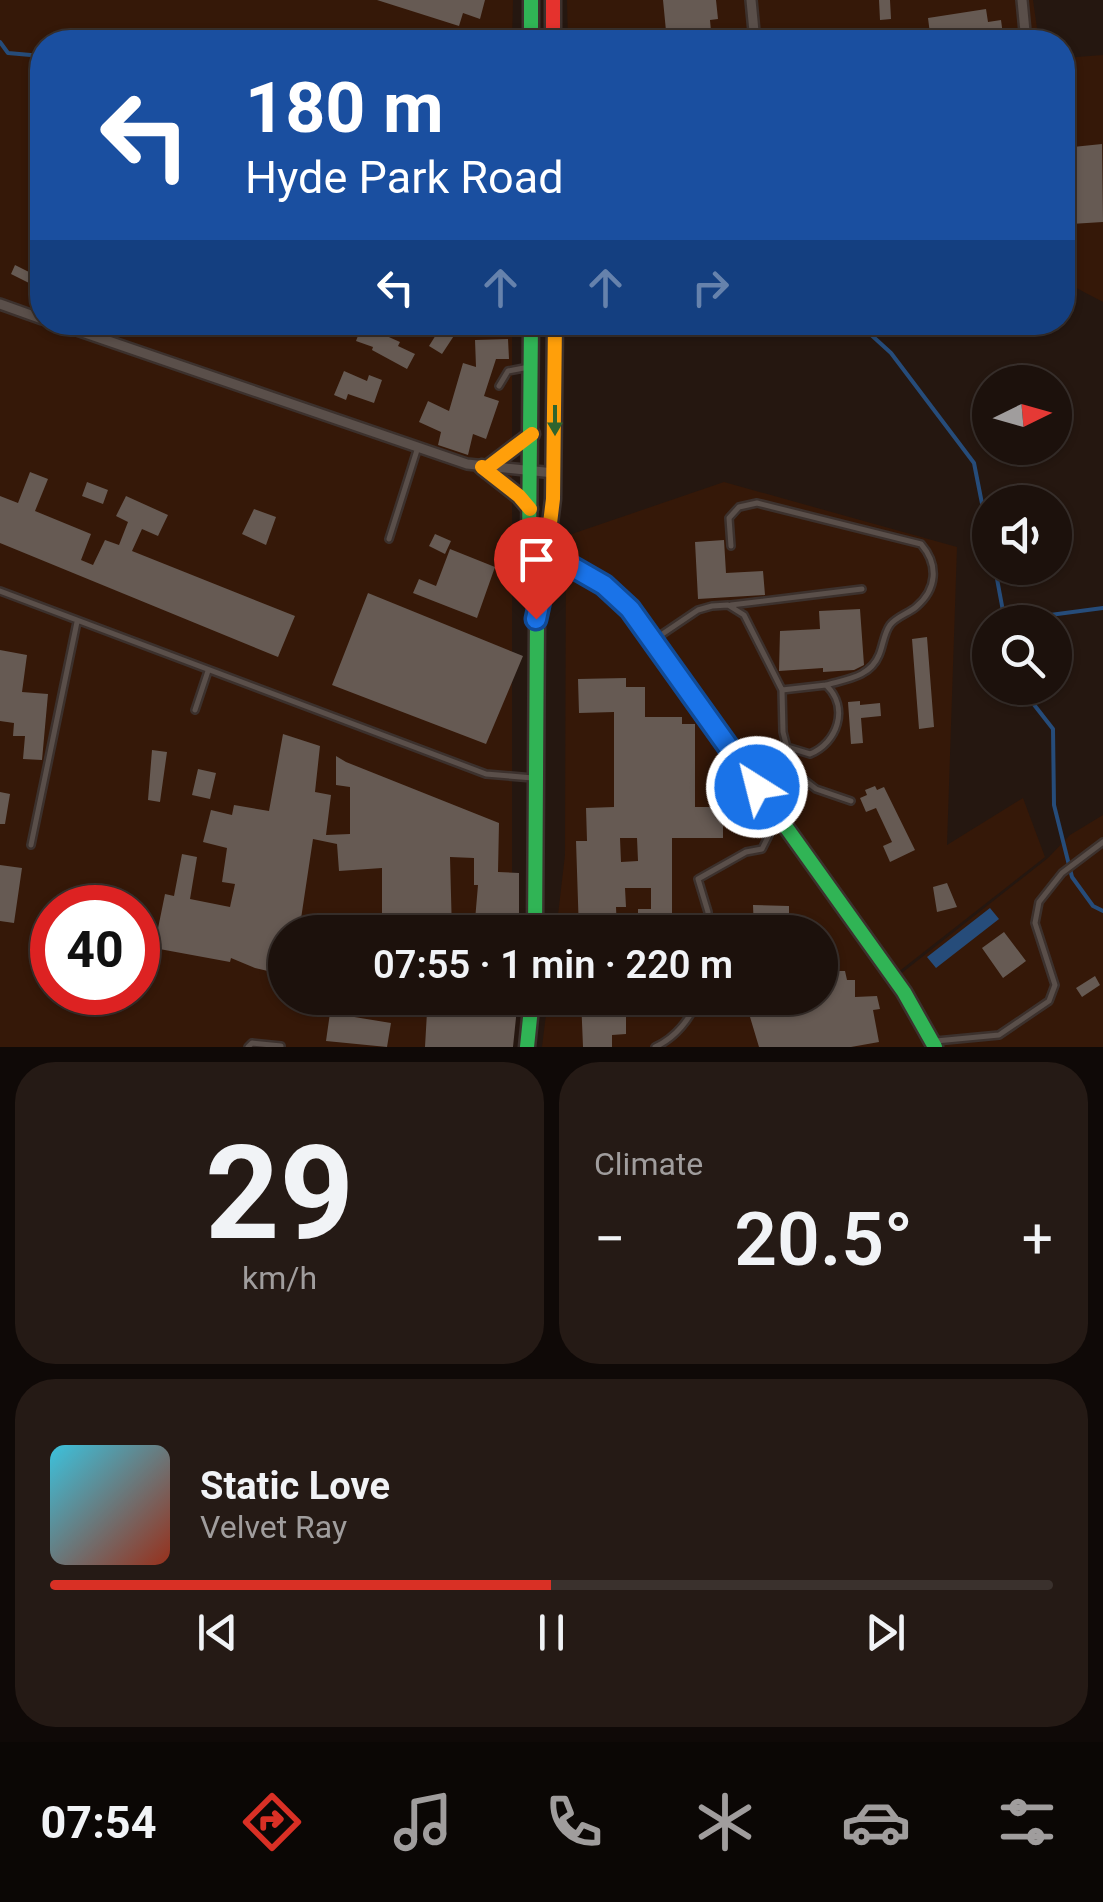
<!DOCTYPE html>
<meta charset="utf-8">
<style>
:root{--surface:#1c110c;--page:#251a15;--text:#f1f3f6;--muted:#a09d9d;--line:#3a312d;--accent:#d93025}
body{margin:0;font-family:Roboto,sans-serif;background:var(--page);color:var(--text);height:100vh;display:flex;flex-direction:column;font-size:38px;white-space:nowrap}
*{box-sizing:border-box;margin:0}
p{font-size:32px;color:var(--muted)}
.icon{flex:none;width:55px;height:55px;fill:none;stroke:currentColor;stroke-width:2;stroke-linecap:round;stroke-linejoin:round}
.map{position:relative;height:1047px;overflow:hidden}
.drawer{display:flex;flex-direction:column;gap:15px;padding:15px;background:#0f0907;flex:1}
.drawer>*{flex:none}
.banner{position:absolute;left:30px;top:30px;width:1045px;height:305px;border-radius:40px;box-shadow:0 2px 8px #0004,0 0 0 2px var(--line);background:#1a4fa0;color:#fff;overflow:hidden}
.needle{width:65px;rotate:85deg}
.tools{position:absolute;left:972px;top:365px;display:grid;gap:20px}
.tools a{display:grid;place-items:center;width:100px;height:100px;border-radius:50%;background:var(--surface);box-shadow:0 2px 8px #0004,0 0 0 2px var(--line);font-size:50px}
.speed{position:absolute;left:30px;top:885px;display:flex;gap:20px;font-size:50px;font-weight:700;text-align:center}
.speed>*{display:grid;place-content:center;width:130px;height:130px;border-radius:50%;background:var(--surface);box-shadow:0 2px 8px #0004,0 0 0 2px var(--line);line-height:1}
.speed .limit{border:15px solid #d22;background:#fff;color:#111}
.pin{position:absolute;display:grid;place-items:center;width:85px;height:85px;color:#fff;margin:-102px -42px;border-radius:50% 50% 50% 0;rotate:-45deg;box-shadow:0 0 10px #0007}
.pin .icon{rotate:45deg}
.me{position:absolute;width:110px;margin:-55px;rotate:324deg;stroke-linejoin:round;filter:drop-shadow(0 0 8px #0008)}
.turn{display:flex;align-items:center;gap:35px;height:210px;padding:0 50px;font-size:45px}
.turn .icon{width:130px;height:130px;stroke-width:2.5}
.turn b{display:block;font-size:70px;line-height:85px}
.lanes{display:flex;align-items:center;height:95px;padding:0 50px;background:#0003;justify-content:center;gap:50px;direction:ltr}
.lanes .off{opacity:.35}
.big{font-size:75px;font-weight:600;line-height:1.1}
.drawer .tile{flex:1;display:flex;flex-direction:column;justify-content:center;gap:15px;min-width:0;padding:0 35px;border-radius:40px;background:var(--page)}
.drawer .dial{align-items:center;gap:0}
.dial b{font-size:130px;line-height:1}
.song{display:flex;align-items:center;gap:30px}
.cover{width:120px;height:120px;border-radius:15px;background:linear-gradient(135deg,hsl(190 70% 55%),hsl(10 70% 35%))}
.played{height:10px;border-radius:5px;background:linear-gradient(90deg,var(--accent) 50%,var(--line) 50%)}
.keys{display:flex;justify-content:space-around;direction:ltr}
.heat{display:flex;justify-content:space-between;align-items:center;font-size:55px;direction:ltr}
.drawer .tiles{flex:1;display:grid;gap:15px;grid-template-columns:1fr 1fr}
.tile:last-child{grid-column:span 2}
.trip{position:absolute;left:268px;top:915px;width:570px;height:100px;border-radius:50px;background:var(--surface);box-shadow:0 2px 8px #0004,0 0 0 2px var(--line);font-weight:600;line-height:100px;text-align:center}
.menu{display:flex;height:160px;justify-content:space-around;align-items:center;background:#0b0705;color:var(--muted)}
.menu .icon{width:70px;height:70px}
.menu .selected{color:var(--accent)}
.menu b{font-size:45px;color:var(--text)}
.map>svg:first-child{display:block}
</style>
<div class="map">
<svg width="1103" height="1047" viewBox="0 0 1103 1047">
<rect width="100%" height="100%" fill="#251710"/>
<path fill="#351808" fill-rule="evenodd" d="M0 0H513L512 42H42V322L512 323V932H285V998H505L499 1047H0ZM52 908H138V992H52Z
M567 0H1033L1039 42H568Z
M1103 55V302L1063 281V58Z
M724 482 957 547 947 845 1023 798 1045 857 888 980 930 1047H542L548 998H820V932H556L565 855 566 536Z
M1103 815V1047H940L898 976 1048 858 1070 835Z"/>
<path fill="#264c7a" d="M990 908 999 919 936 968 927 957Z"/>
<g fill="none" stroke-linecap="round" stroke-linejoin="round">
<path stroke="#264c7a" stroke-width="4" d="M0 42 8 53 42 56
M857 322 891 353 974 463 990 544
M995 568 1005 622
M1005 621 1103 608
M1021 688 1053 729 1054 805 1072 877 1093 906 1103 911"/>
</g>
<path fill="#665a53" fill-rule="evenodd" d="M377 0H485L480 19 463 13 459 26Z
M663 0H716L718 19 710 20 712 42H680V29L666 31Z
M879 0H890L891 19 880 20Z
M986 9 988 22 1001 20 1004 42H931L928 18Z
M1102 144 1103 222 1071 224 1063 148Z
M15 265 33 274 29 283 11 274Z
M444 322H463L442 354 429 346Z
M362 325 400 342 398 346 415 354 407 369 372 350 373 347 356 341Z
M508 339 509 359H496L484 396 499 401 486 439 473 434 468 455 438 445 441 432 419 422 428 401 449 411 463 363 476 367 475 340Z
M344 371 367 381 369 375 382 380 374 403 348 394 346 400 334 395Z
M30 472 48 479 35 511 91 534 81 560 93 565 105 540 119 545 128 522 116 516 126 496 168 515 158 536 142 529 132 551 295 616 278 657 0 543V496L18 503Z
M87 482 108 490 103 504 82 496Z
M254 509 276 517 266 545 242 534Z
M435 534 451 541 445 554 429 546Z
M724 540 726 573 763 571 765 595 698 599 695 542Z
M450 549 495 567 477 618 413 593 419 579 436 586Z
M368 593 523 656 486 744 332 685Z
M860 609 864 665 854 670 823 672V668L779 671 780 631 820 629 819 611Z
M927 637 934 727 919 729 912 639Z
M0 650 27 655 22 692 48 694 42 760 23 759 25 736H13L14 723 0 721Z
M626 678V687H645V717H682V724H695V807H723V838H672V932H638V909H651V888H625L626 907H616L617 932H579L576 841H587L586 808 614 807V712L579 713 578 679ZM620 838H637L638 861 621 862Z
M860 701V705L880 703 881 716 861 718 863 743 851 744 848 702Z
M283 734 320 746 315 792 331 795 326 835 350 834V787L336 785V756L346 762 499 823 498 872 519 873V932H474L478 885H474V858L450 857 452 932 382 931V868L339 871 337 844 313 839 299 932H285V975L255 968 231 958 230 962 154 948 165 894 174 896 182 854 197 857 190 899 230 907 235 884 222 882 227 848 203 842 211 810 232 815 234 805 269 811Z
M152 750 167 752 160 802 148 800Z
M198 769 216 773 210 799 192 795Z
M875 786 877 790 884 787 915 850 890 862 883 846 892 842 876 808 866 812 860 798 867 795 865 790Z
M0 792 10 794 5 824H0Z
M0 865 22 868 14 923 0 921Z
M947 883 957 907 937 912 933 887Z
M60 893 113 903V908H57Z
M753 905 789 906V932H754Z
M1004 932 1026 961 1003 978 982 948Z
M836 964 839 971H845L847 980H855V997L877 996 880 1009 873 1010 879 1042 851 1047H759L750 1017 761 1014 758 998H820V967Z
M1095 976 1100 985 1082 997 1076 988Z
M456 998H518L513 1047H425L427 1012 431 1013 432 1004 456 1005Z
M581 998H619V1009H626V1034L612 1035V1047H583Z
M330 1013 391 1023 387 1047 326 1041Z"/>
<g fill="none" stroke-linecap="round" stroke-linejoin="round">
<defs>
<path id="lane" d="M499 386 508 371 529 367
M389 539 418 447
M731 546 729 518 739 507 757 503 921 544C939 565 937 589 916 607 909 613 896 617 890 625 884 633 883 646 879 655 870 677 847 679 826 685
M0 591 486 774 533 778
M731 605 862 589
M655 639 698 610 712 606 728 605 744 615 782 690 783 732 791 763 803 779 816 789 851 801
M782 690 826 685C850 708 837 743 810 754L787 747
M195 710 208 671
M31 845 77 622
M707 932 708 912 698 879 746 852 762 849 777 819
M936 1041 999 1035 1049 1001 1055 985 1035 923 1039 902 1062 873 1103 842
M248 1047 252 1043 281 1046
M655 1047C677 1037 689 1019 700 998"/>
<path id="street" d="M751 0 755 42
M1022 0 1026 42
M0 304 42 319
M53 322 467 464 554 473"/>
<path id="fast" d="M531 0V42
M531 322 529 547 537 619 535 932
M550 553 604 585 630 609 904 992 935 1047
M527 1047 532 998"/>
<path id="slow" d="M482 467 519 496 530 509
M487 468 532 434
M540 604 553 499 555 322"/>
<path id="jam" d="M553 0V42"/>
</defs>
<use href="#lane" stroke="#3c312d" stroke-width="10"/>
<use href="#street" stroke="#3c312d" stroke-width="14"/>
<use href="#fast" stroke="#3c312d" stroke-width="19"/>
<use href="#slow" stroke="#3c312d" stroke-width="19"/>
<use href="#jam" stroke="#3c312d" stroke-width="19"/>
<use href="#lane" stroke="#5a4f4a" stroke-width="5"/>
<use href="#street" stroke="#5a4f4a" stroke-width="9"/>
<use href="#fast" stroke="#30b455" stroke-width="14"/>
<use href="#slow" stroke="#ff9f0a" stroke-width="14"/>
<use href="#jam" stroke="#e5322d" stroke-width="14"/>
</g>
<defs><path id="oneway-solid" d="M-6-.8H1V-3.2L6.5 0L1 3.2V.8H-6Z" transform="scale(2.5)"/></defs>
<use fill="#2f642e" href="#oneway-solid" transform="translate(555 420) rotate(90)"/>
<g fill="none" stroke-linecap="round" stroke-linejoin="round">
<defs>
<path id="route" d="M536 619 550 554 604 585 630 609 757 787"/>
</defs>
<use href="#route" stroke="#114b97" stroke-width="25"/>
<use href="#route" stroke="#1a73e8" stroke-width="18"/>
</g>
</svg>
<div class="tools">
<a><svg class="needle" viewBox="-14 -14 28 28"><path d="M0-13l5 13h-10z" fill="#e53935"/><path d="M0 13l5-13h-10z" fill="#a09d9d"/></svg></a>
<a><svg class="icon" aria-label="sound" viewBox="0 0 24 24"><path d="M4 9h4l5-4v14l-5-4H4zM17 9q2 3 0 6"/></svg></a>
<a><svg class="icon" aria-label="search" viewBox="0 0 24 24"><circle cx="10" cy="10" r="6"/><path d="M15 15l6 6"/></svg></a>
</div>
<div class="speed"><div class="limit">40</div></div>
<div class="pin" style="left:536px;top:619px;background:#d93025"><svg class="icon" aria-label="arrive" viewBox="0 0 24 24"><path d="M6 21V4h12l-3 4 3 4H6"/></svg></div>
<svg class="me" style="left:757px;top:787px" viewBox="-20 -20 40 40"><circle r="17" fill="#1a73e8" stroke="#fff" stroke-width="3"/><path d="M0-11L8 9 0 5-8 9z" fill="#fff"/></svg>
<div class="trip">07:55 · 1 min · 220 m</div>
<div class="banner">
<div class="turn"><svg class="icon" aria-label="left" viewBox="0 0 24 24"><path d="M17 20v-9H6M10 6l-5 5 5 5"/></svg><div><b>180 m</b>Hyde Park Road</div></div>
<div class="lanes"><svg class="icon" aria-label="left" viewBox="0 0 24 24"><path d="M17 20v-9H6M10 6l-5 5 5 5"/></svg><svg class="icon off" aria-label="ahead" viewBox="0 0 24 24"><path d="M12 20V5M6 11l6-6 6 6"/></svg><svg class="icon off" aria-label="ahead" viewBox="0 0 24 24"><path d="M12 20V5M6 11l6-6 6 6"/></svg><svg class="icon off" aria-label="right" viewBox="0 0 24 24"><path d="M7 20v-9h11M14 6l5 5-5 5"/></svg></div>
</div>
</div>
<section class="drawer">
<div class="tiles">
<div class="tile dial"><b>29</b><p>km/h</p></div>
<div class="tile"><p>Climate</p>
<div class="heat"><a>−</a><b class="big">20.5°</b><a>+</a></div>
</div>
<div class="tile">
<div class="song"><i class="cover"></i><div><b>Static Love</b><p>Velvet Ray</p></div></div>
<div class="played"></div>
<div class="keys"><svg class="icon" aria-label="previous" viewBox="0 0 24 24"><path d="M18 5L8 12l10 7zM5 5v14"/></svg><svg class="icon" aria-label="pause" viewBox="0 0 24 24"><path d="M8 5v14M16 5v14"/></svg><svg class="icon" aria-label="next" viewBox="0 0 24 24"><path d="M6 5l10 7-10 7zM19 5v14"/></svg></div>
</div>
</div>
</section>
<nav class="menu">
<b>07:54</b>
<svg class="icon selected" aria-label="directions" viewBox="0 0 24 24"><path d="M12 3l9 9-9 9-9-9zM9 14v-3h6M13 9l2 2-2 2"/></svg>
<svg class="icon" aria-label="music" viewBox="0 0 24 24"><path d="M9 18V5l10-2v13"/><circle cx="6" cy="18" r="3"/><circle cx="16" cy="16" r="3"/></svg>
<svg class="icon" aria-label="phone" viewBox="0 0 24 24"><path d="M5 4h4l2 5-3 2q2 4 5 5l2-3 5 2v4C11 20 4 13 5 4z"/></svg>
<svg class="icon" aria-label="climate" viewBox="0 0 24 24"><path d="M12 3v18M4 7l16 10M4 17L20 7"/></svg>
<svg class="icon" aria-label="car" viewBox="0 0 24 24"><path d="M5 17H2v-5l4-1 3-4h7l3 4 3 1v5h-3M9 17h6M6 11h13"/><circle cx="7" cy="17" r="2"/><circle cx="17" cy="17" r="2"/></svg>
<svg class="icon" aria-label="filters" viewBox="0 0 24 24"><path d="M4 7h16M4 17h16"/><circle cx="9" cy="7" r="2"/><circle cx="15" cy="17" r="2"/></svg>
</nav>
